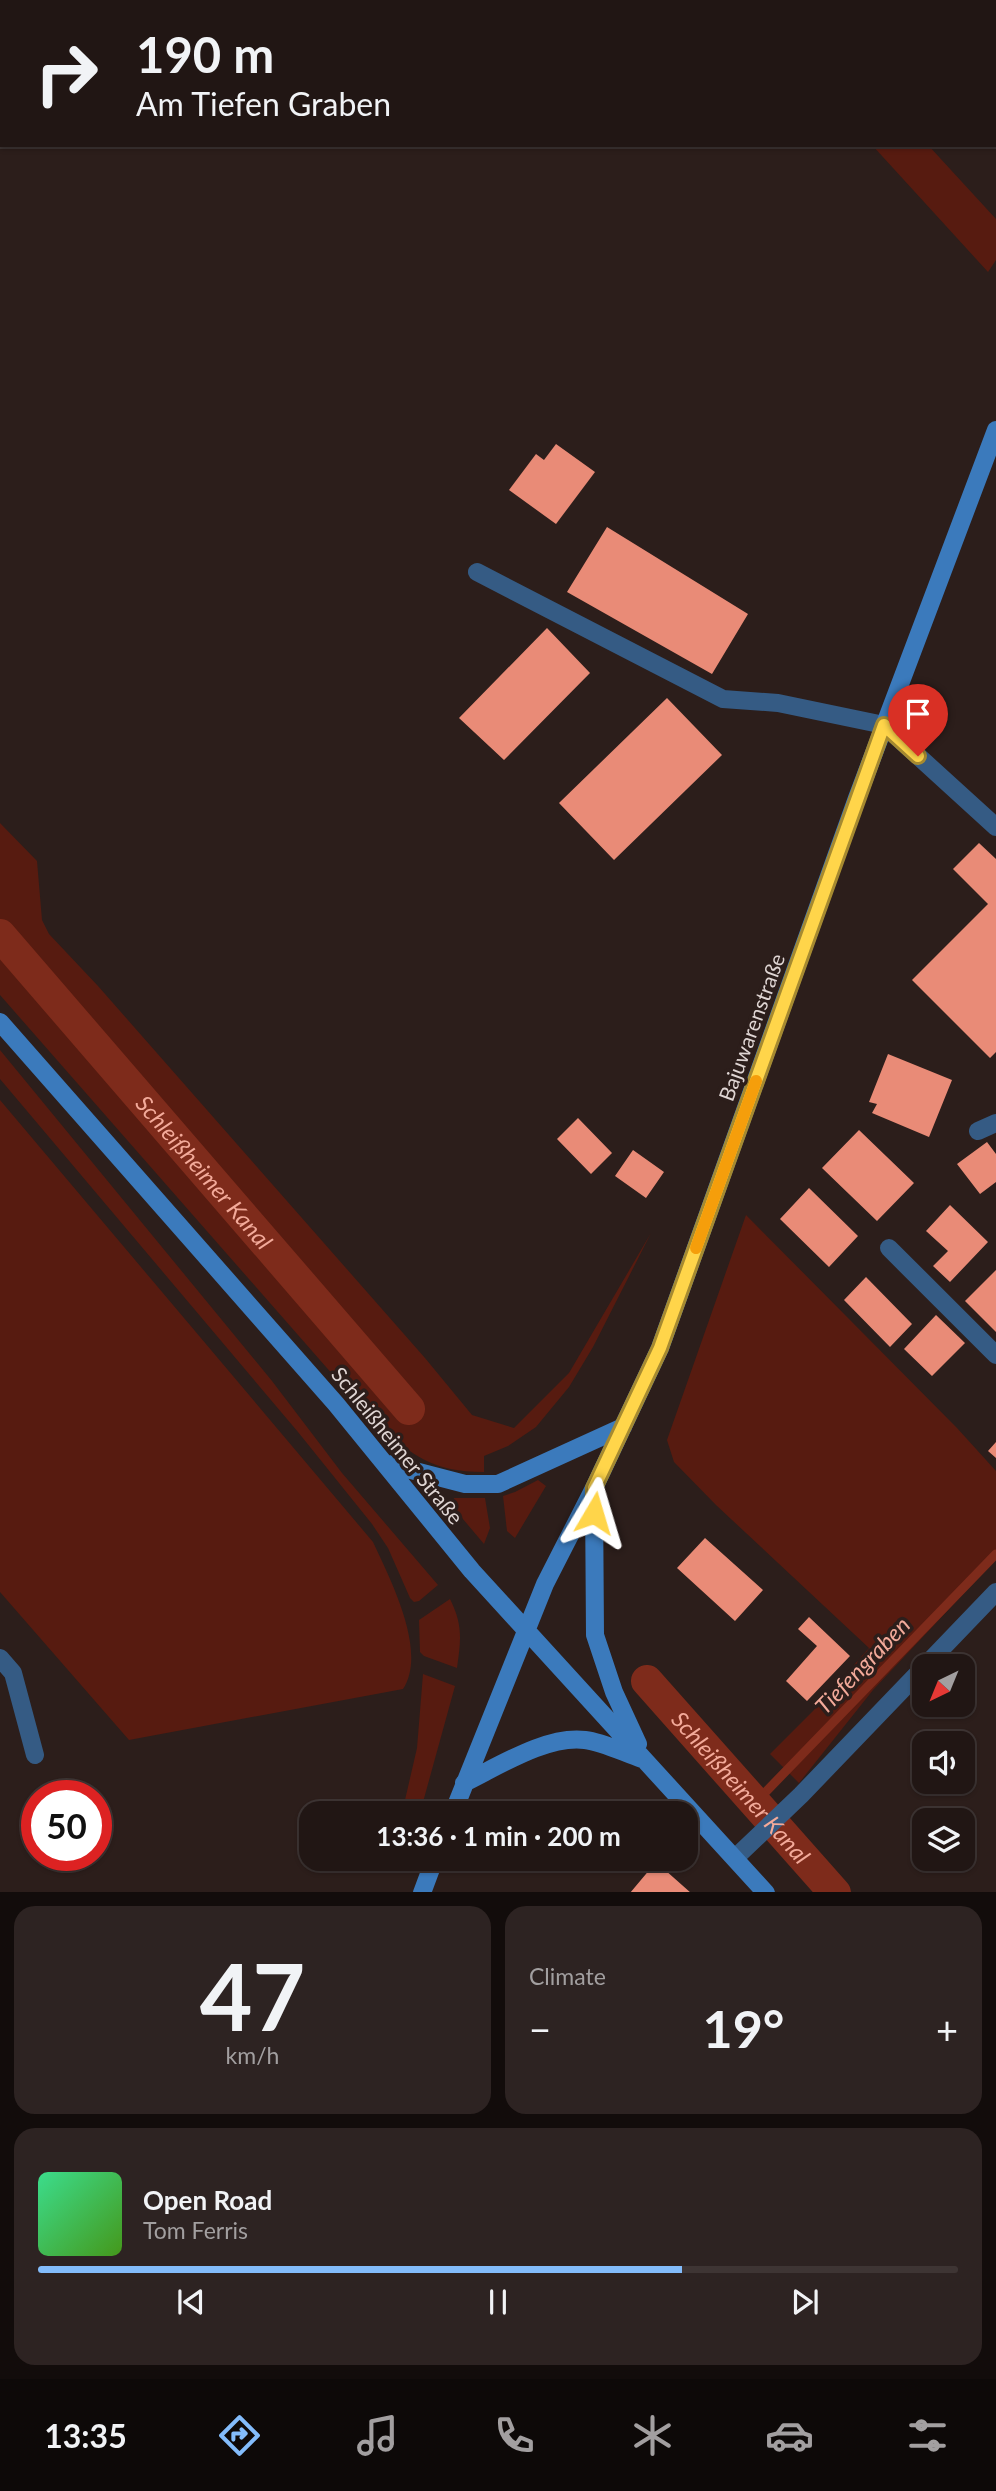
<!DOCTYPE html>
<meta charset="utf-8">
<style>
:root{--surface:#211614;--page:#2d2322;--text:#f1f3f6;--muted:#a29fa0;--line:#3e3534;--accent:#83bcfb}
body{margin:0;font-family:Lato,sans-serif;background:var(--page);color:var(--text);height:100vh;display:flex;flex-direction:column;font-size:26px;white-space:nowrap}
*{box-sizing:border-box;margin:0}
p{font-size:23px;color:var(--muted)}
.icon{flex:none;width:38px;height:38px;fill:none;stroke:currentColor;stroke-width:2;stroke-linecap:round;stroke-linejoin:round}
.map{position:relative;height:1892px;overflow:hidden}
.details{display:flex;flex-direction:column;gap:14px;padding:14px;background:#120c0b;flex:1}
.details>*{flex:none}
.banner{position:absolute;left:0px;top:0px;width:998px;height:147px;box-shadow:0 2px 5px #0004,0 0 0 2px var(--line);background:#211614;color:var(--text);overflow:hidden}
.needle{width:46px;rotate:223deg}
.controls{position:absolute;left:912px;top:1654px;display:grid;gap:14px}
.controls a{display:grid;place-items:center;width:63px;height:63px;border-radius:14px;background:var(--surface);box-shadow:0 2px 5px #0004,0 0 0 2px var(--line);font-size:35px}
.speed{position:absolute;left:21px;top:1780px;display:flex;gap:14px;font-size:35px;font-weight:700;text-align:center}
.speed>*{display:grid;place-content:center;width:91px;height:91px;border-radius:50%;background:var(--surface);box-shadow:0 2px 5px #0004,0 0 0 2px var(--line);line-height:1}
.speed .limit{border:10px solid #d22;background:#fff;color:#111}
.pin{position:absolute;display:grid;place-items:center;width:60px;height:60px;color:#fff;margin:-72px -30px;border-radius:50% 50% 50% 0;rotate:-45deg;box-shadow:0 0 7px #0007}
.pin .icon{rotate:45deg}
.me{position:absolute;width:77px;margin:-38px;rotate:7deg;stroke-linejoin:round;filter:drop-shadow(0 0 5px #0008)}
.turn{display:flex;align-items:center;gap:24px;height:147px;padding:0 21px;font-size:32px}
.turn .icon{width:91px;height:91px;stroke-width:2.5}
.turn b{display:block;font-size:49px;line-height:60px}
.big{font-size:52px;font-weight:700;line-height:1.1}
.details .tile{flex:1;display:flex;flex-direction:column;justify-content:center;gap:10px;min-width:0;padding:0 24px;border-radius:21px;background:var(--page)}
.details .dial{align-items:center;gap:0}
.dial b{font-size:91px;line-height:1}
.song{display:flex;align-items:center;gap:21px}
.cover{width:84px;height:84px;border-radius:10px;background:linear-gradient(135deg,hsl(150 70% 55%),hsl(100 70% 35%))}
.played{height:7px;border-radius:4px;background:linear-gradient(90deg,var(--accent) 70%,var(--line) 70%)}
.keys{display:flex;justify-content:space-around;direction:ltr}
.heat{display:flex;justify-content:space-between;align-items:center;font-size:38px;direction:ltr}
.details .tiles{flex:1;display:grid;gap:14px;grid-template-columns:1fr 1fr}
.tile:last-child{grid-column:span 2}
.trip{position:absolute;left:299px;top:1801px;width:399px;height:70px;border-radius:21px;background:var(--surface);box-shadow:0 2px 5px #0004,0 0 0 2px var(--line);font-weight:700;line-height:70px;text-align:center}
.tab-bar{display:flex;height:112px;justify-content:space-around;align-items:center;background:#0d0908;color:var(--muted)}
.tab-bar .icon{width:49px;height:49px}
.tab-bar .on{color:var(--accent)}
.tab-bar b{font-size:32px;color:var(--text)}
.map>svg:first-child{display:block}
</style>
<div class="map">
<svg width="996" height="1893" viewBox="0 0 996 1893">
<rect width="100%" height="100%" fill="#2c1e1b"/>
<path fill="#571b10" d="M872 145H928L996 219V260L988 272Z
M0 823 37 861 42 920 49 934 98 986 425 1358 472 1415 514 1428 569 1373 651 1233 593 1347 569 1387 536 1427 508 1446 484 1456V1472C432 1472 414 1456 376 1424L0 995Z
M0 1050 272 1381 342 1473 438 1585 419 1601 414 1602 410 1598 388 1548 372 1524 298 1432 0 1079Z
M0 1100 373 1542C390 1579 428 1651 403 1689L129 1740 0 1592Z
M746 1215 957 1428 996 1471V1559L873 1690 799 1783 770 1754 813 1711 869 1648 716 1505 674 1462 667 1440Z
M538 1480 546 1486 515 1538 507 1531 503 1496 515 1492Z
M454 1498H485L490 1528 484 1544 452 1506Z
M450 1599C463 1625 461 1640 457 1668L424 1656 420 1652 419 1620Z
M423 1674 455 1686 420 1813H402L417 1748Z"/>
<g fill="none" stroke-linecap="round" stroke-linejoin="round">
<path stroke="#7e2b1b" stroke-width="9" d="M755 1803 996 1554"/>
<g stroke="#7e2b1b" stroke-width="32">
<path id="s1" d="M0 935 409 1409"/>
<path id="s2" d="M647 1681 835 1893"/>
</g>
</g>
<path fill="#e98b77" d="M556 444 595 472 556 524 509 490 536 454 544 460Z
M607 527 748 614 712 674 567 592Z
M547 628 590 673 504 760 459 718Z
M667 698 722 755 614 860 559 803Z
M979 843 996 859V1052L990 1058 912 980 988 904 953 869Z
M888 1054 952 1080 929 1137 872 1113 877 1104 869 1102Z
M578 1118 612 1153 591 1174 557 1139Z
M859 1130 914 1183 877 1221 822 1168Z
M987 1142 996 1154V1182L980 1194 957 1164Z
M633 1150 664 1172 646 1198 615 1176Z
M809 1188 858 1236 829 1267 780 1219Z
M950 1205 988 1242 950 1282 933 1266 948 1251 926 1231Z
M996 1270V1332L965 1301Z
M866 1277 912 1324 890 1347 844 1300Z
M936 1315 965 1343 932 1376 904 1349Z
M996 1442V1458L988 1451Z
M705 1538 763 1590 735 1621 677 1568Z
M809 1617 850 1656 807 1701 786 1681 817 1646 798 1629Z
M656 1862 691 1893H630Z"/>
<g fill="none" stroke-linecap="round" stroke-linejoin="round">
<path stroke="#355b84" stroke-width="18" d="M477 572 723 699 778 703 884 725
M978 1131 996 1123
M889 1248 996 1355"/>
<path stroke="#355b84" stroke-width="18" d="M884 725 996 827
M0 1658 13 1673 35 1755
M925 1666 996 1592
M735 1858 801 1795 924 1667"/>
<path stroke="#3b7abc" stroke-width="18" d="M0 1022 336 1404 472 1571 766 1893
M388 1464 465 1484H498L623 1427
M594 1493 595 1635 614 1692 638 1744
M464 1783C499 1766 547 1735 585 1740 603 1742 624 1753 642 1759
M453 1813 545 1584 594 1488 660 1348 857 798 996 430
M422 1893 435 1858"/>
</g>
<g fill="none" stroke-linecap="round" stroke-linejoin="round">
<defs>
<path id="route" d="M594 1513V1488L660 1348 884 725 918 756"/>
</defs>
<use href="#route" stroke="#a68a30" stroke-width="18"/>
<use href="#route" stroke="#ffd54a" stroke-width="12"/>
<path stroke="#f59e0b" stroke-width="12" d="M696 1248 756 1081"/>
</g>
<g text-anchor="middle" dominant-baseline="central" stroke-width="7" stroke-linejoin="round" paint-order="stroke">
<g font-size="21" fill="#dfd5d3" stroke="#2c1e1b">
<text transform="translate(751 1027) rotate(-70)">Bajuwarenstraße</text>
<text transform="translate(398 1445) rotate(51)">Schleißheimer Straße</text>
</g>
<g font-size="23" font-style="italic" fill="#f3aa9a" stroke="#2c1e1b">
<text stroke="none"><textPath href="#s1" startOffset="313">Schleißheimer Kanal</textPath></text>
<text transform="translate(862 1665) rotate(-46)">Tiefengraben</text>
<text stroke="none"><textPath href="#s2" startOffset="142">Schleißheimer Kanal</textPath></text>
</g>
</g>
</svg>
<div class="controls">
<a><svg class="needle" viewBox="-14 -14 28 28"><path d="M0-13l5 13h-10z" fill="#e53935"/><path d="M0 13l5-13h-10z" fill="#a29fa0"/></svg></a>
<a><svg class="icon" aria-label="sound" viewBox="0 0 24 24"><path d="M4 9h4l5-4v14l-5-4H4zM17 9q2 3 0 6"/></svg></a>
<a><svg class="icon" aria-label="layers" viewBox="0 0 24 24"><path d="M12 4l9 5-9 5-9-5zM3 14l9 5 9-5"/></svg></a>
</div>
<div class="speed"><div class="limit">50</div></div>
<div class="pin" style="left:918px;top:756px;background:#d93025"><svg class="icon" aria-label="arrive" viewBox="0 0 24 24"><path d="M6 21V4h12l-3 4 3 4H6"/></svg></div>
<svg class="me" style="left:594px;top:1513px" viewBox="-20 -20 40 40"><path d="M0-17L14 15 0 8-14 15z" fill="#ffd54a" stroke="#fff" stroke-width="4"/></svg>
<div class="trip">13:36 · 1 min · 200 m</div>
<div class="banner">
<div class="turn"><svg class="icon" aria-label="right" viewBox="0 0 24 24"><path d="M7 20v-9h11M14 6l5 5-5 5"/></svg><div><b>190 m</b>Am Tiefen Graben</div></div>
</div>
</div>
<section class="details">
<div class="tiles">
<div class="tile dial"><b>47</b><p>km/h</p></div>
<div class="tile"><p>Climate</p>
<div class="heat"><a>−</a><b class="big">19°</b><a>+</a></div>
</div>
<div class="tile">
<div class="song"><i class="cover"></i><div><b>Open Road</b><p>Tom Ferris</p></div></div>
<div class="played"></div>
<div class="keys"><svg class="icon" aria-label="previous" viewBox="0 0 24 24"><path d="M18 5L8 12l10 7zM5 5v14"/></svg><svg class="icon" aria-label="pause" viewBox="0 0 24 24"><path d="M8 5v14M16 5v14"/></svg><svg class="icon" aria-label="next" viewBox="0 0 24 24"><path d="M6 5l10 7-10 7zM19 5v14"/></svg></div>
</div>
</div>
</section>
<nav class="tab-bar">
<b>13:35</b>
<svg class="icon on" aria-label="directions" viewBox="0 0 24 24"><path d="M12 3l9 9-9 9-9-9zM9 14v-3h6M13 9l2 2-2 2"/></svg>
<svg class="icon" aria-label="music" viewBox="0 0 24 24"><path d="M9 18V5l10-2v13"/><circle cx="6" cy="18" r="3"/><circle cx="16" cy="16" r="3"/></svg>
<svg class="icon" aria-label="phone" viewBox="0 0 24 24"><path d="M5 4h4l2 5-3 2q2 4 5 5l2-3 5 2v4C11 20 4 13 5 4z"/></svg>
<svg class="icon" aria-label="climate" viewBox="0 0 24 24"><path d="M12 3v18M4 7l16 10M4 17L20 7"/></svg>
<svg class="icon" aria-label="car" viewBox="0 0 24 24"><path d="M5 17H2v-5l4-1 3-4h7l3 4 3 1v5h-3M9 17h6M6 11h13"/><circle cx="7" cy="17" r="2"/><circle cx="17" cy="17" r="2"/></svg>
<svg class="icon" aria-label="filters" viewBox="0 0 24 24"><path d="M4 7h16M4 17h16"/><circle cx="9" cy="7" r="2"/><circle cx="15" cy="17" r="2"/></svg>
</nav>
